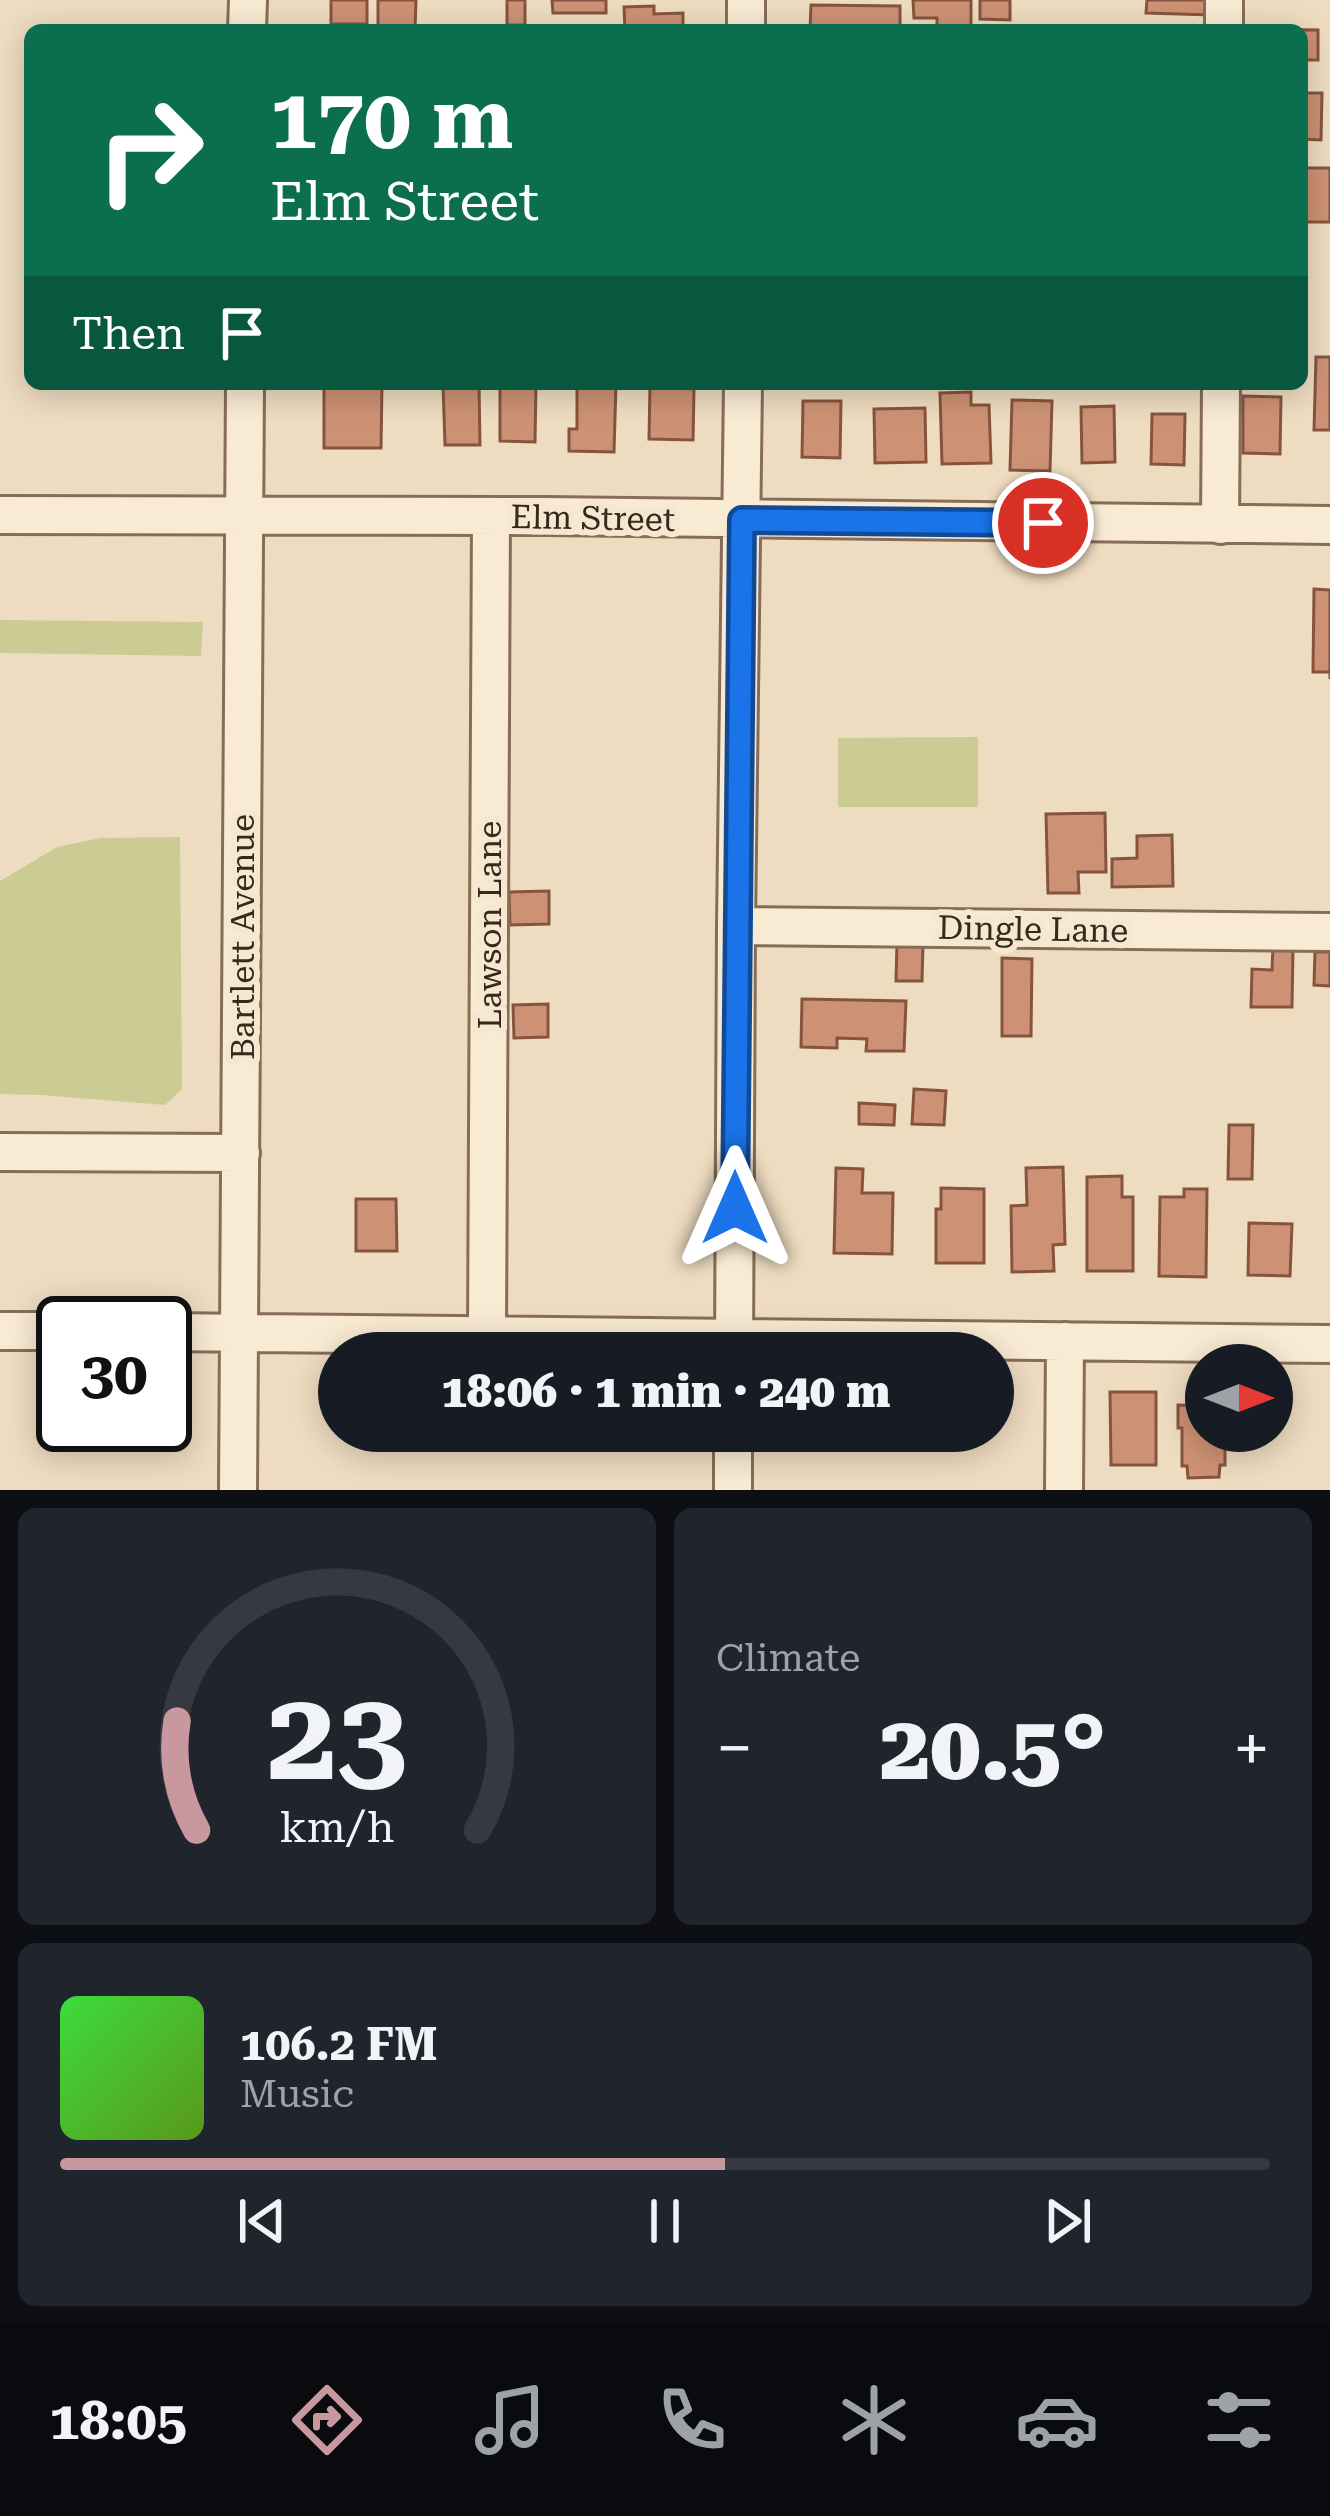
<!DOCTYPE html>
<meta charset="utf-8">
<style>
:root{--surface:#171b24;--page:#20242c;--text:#f1f3f6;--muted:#9ea1a6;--line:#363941;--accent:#c8989e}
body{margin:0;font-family:"Roboto Serif",serif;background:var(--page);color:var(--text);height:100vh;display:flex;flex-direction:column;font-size:45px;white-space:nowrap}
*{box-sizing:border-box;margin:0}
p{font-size:39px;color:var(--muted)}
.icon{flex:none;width:66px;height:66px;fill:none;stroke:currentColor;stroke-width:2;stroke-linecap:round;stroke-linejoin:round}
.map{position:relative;height:1490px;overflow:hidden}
.side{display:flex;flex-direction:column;gap:18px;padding:18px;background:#0d0f14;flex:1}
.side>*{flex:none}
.banner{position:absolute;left:24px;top:24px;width:1284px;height:366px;border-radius:18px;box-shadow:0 6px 30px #0003;background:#0b6e4f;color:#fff;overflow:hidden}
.needle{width:78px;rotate:90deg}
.tools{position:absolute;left:1185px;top:1344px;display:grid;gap:24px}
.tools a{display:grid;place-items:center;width:108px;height:108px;border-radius:50%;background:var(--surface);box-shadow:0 6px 30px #0003;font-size:60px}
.speed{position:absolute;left:36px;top:1296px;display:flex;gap:24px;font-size:60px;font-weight:700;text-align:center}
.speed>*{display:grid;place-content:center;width:156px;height:156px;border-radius:50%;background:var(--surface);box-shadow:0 6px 30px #0003;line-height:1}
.speed .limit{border:6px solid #111;border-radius:18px;background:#fff;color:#111}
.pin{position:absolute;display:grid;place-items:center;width:102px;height:102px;color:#fff;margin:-51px;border:6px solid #fff;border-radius:50%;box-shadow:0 3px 12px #0007}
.me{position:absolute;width:132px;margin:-66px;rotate:0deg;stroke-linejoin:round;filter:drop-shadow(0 0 9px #0008)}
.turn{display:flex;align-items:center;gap:42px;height:252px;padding:0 48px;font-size:54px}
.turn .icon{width:156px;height:156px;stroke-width:2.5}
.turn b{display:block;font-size:84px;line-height:102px}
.then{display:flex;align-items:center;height:114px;padding:0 48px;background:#0003;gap:24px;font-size:45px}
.big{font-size:90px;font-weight:800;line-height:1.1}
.side .widget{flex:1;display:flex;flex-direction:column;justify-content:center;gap:18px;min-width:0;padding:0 42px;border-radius:18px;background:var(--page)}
.side .dial{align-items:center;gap:0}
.dial svg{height:312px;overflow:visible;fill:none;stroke:var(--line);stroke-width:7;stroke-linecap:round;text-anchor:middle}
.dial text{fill:var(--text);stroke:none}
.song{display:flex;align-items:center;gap:36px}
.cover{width:144px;height:144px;border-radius:18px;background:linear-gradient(135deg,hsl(120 70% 55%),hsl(90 70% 35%))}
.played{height:12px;border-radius:6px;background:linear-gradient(90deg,var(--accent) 55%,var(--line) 55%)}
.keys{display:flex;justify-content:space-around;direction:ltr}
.heat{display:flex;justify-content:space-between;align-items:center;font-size:66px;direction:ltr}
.side .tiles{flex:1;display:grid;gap:18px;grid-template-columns:1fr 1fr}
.widget:last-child{grid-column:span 2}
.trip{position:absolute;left:318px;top:1332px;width:696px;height:120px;border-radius:60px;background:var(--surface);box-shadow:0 6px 30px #0003;font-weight:800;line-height:120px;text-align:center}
.menu{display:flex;height:192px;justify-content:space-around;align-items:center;background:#090b0e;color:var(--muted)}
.menu .icon{width:84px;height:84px}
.menu .active{color:var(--accent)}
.menu b{font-size:54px;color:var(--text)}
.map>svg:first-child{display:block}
</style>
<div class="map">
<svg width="1330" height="1490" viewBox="0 0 1330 1490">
<rect width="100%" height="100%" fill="#eedcc0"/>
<path fill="#cacc94" d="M0 620 203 622 201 656 0 653Z
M978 737V807H838V738Z
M180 837 182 1089 165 1105 42 1095 0 1094V881L57 847 101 838Z"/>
<path fill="#cd9275" stroke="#86543e" stroke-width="3" d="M331 0H367V24H331Z
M378 0H416L415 30H378Z
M507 0H525V25H507Z
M552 0H606V13H553Z
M913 0H971V30H937V18H914Z
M980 0H1010V20L980 19Z
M1147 0H1211V15L1146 13Z
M811 5 900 6V30H810Z
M654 6V14L683 13V30H625L624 7Z
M1256 29 1318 30V60H1302V30Z
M1302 93H1322L1321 140 1302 139Z
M1302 168H1330V222H1302Z
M1316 357H1330V430H1314Z
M324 384H382L381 448H324Z
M479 384 480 445H445L443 385Z
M500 384H536L535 442 500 441Z
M577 384H616L614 452 569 451V429H577Z
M650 384H677V388L694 389 693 440 649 439Z
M971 392V405H989L991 463 942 464 940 393Z
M1243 396 1281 397 1280 454 1243 453Z
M1012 400 1052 401 1050 471 1010 470Z
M803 401H841L840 458 802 457Z
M1114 406 1115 462 1082 463 1081 407Z
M925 408 926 462 875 463 874 409Z
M1152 414H1185L1184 465 1151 464Z
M1314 589 1330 590V679V672H1313Z
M1105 813 1106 872H1078L1079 893H1048L1046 814Z
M1172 835 1173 886 1112 887V859L1137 858V836Z
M549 891V924L510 925 509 892Z
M897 942 923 943 922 981H896Z
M1273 947 1293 948 1292 1007H1251L1252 969 1272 970Z
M1315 952H1330V986L1314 985Z
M1002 958 1032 959 1031 1036H1002Z
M802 999 906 1001 904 1051H866L867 1039 837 1038V1048L801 1047Z
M548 1004V1037L514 1038 513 1005Z
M914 1089 946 1091 944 1125 912 1124Z
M859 1103 895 1105 894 1125 859 1124Z
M1229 1125H1253L1252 1179H1228Z
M1063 1167 1065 1244 1053 1245 1054 1271 1012 1272 1011 1206 1027 1205 1026 1168Z
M836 1168 863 1169 862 1193H893L892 1254 834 1253Z
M1122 1176V1197H1133V1271H1087V1177Z
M941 1188 984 1189V1263H936V1209H941Z
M1184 1189H1207L1206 1277 1159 1276 1160 1197H1184Z
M356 1199H396L397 1251H356Z
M1249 1223 1292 1224 1290 1276 1248 1275Z
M1110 1392H1156V1465H1111Z
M1178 1405 1206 1406V1431H1225V1465H1220L1219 1477 1188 1478 1187 1466H1182V1428H1178Z"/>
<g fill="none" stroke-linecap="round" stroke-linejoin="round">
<defs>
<path id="minor" d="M746 0V30
M247 30 248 0
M1224 30V0
M0 515 545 516 1330 525
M1220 525 1221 384
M736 926 1330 932
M0 1152 241 1153
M0 1331H63
M165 1332 1330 1344
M487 1334 491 516
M734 1353 736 926 743 384
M238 1490 245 384
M733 1490V1431
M1064 1490 1065 1341"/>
</defs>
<use href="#minor" stroke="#876d58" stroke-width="42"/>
<use href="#minor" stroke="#f9ead3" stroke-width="36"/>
</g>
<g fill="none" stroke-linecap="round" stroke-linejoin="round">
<defs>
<path id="route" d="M735 1208 742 520 1043 523"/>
</defs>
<use href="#route" stroke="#114b97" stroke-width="30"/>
<use href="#route" stroke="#1a73e8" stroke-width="21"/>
</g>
<g text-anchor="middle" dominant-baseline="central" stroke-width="12" stroke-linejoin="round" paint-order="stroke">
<g font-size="33" fill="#37271d" stroke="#f5e7d0">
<text transform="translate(593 518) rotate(1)">Elm Street</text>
<text transform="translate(489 925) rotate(-90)">Lawson Lane</text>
<text transform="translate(1033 929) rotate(1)">Dingle Lane</text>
<text transform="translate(242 937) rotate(-90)">Bartlett Avenue</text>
</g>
</g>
</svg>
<div class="tools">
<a><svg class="needle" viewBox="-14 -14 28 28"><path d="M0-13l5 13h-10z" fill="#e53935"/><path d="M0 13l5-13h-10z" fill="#9ea1a6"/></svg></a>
</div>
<div class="speed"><div class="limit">30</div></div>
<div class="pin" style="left:1043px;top:523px;background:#d93025"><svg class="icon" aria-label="arrive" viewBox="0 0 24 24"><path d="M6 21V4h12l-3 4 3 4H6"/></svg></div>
<svg class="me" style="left:735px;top:1208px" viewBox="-20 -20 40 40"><path d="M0-17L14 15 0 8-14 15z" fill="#1a73e8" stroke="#fff" stroke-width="4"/></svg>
<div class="trip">18:06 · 1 min · 240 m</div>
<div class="banner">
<div class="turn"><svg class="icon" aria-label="right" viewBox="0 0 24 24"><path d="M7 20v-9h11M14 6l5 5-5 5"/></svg><div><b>170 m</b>Elm Street</div></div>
<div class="then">Then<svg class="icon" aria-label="arrive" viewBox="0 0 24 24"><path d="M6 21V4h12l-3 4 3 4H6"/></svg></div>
</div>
</div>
<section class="side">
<div class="tiles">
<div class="widget dial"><svg viewBox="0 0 100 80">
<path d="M14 69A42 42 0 1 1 86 69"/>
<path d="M14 69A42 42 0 0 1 9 41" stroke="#c8989e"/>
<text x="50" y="56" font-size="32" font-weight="700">23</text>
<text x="50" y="72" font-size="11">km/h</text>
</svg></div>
<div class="widget"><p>Climate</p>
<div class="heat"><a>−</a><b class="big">20.5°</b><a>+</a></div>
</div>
<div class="widget">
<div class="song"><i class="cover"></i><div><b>106.2 FM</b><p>Music</p></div></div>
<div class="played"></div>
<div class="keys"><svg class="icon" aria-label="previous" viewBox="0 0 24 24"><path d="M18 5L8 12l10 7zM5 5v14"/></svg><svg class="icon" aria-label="pause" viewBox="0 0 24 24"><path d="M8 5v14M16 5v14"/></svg><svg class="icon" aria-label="next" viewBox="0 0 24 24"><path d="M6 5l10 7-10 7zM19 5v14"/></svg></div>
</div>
</div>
</section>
<nav class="menu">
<b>18:05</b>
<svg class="icon active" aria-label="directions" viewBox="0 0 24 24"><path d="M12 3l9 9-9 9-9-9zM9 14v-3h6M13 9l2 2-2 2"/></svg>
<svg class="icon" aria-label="music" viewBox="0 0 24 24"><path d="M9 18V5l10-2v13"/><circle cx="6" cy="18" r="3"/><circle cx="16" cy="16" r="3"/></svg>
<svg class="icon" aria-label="phone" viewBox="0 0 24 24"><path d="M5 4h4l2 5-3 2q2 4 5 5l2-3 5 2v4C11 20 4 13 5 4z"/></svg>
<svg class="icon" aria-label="climate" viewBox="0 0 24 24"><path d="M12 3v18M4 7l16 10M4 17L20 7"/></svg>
<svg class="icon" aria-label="car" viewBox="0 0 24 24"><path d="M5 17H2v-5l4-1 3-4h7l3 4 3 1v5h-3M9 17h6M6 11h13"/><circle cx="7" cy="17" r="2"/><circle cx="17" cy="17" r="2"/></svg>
<svg class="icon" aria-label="filters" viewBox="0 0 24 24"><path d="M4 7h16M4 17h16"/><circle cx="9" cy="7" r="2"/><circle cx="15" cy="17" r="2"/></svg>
</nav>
